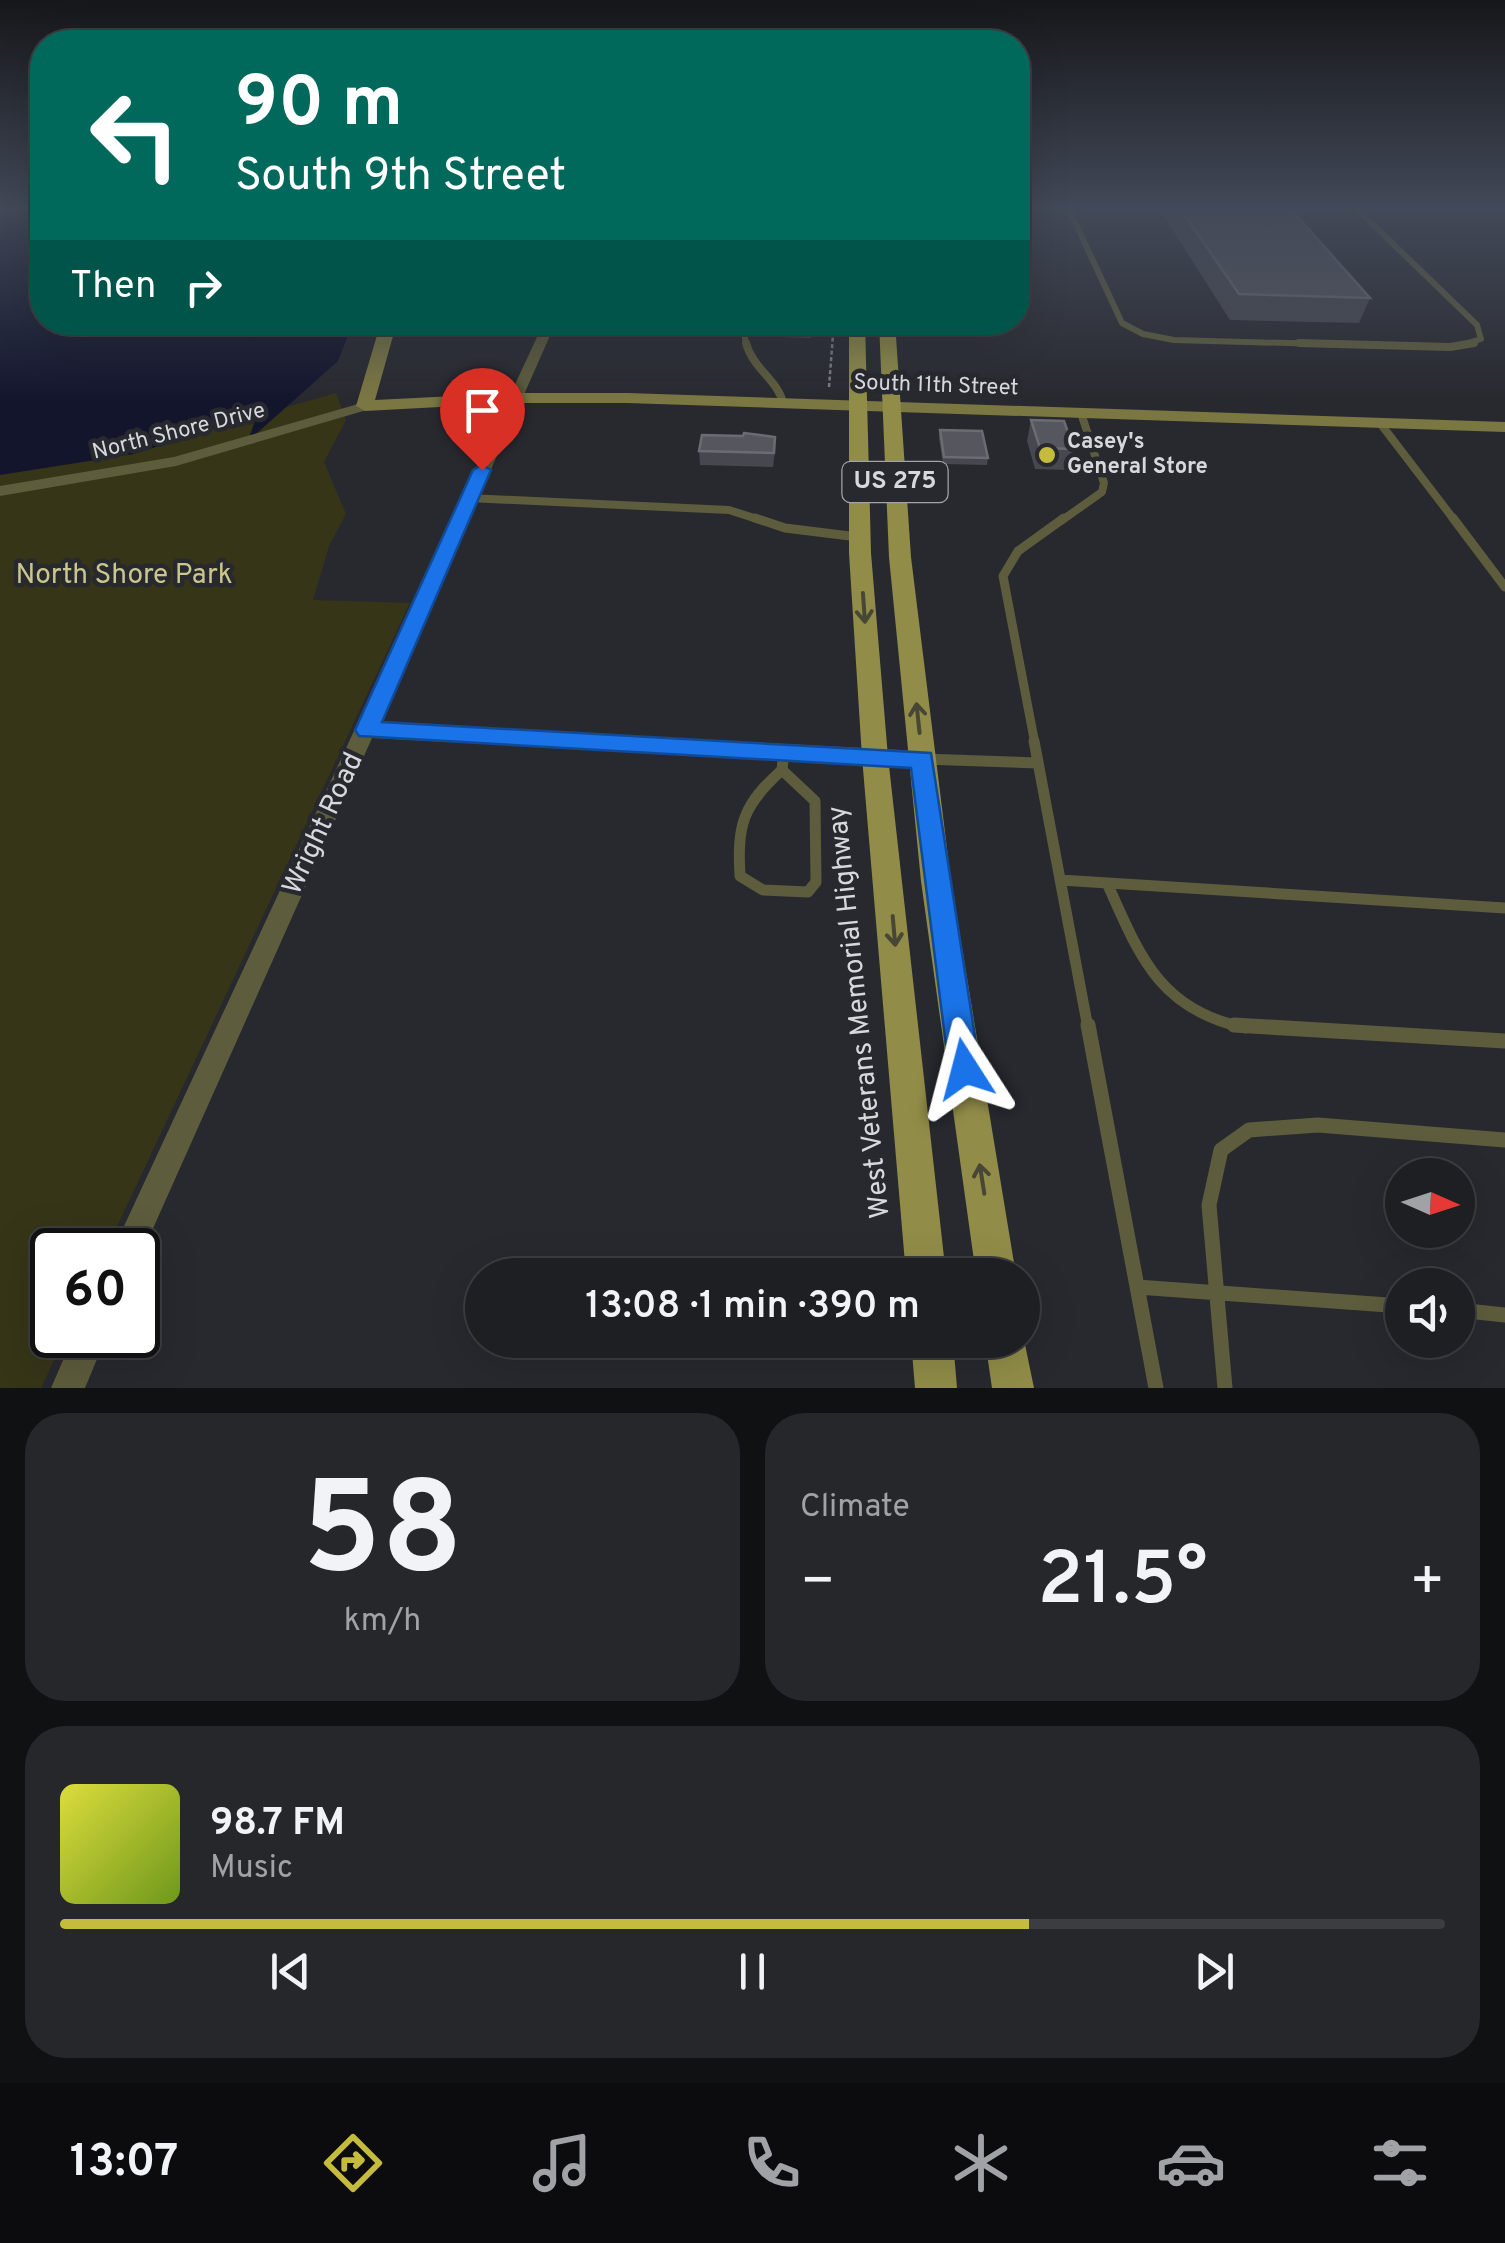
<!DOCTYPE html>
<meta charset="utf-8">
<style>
:root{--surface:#1e1f23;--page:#26272b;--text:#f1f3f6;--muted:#a1a2a6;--line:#3c3d41;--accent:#c5bc3d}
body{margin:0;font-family:Overpass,sans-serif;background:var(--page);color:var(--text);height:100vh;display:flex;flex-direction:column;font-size:38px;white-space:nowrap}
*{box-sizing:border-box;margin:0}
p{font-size:32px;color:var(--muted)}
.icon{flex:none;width:55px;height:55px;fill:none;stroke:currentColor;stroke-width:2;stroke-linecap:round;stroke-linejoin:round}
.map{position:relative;height:1388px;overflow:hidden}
.details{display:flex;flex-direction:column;gap:25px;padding:25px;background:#101113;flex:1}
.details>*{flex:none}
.top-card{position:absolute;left:30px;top:30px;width:1000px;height:305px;border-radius:40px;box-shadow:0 10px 40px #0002,0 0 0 2px var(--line);background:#00695c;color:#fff;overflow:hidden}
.needle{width:65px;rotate:93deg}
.tools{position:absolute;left:1385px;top:1158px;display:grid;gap:20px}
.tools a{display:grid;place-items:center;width:90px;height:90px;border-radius:50%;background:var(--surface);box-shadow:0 10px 40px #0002,0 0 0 2px var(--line);font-size:50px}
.speed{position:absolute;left:30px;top:1228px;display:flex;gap:20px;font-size:50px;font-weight:700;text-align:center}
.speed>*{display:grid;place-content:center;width:130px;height:130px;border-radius:50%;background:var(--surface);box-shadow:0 10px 40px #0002,0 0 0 2px var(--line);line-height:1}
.speed .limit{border:5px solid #111;border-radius:15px;background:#fff;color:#111}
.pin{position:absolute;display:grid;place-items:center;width:85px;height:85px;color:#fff;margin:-102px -42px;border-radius:50% 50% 50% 0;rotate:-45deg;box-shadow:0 0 10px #0007}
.pin .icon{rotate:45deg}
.me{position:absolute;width:110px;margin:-55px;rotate:351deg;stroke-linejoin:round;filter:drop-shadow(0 0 8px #0008)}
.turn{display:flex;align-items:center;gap:35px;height:210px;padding:0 40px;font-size:45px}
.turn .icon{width:130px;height:130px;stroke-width:2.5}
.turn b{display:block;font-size:70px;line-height:85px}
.then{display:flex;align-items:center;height:95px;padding:0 40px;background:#0003;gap:20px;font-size:38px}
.big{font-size:75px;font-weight:600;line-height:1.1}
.details .widget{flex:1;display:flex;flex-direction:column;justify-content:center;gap:15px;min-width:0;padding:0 35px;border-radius:40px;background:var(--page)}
.details .dial{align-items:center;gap:0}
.dial b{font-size:130px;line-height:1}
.song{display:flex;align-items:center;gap:30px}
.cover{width:120px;height:120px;border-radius:15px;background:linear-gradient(135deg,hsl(60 70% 55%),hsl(80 70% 35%))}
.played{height:10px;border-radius:5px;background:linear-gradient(90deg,var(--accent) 70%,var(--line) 70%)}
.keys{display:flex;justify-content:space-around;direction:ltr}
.heat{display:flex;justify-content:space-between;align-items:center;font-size:55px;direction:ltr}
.details .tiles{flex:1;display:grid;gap:25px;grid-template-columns:1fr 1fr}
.widget:last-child{grid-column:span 2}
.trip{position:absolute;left:465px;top:1258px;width:575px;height:100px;border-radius:50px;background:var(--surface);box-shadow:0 10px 40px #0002,0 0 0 2px var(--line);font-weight:600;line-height:100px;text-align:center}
.dock{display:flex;height:160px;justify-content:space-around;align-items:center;background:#0c0c0e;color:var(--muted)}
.dock .icon{width:70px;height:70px}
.dock .selected{color:var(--accent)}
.dock b{font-size:45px;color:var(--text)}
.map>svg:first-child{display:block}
</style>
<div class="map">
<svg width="1505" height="1388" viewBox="0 0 1505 1388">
<rect width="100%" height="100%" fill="#28292f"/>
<path fill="#373517" d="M336 393 346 420 324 462 346 514 329 546 313 600 410 603 106 1250H52V1335H66L41 1388H0V473L241 420Z"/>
<path fill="#13152d" d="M0 207H42V322L353 323 338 361 248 441 257 415 134 454 0 475Z"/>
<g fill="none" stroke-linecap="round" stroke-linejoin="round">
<path stroke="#7d7e83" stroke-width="2.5" stroke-dasharray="4 2.5" stroke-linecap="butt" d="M829 387 834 322"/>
<path stroke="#5d5c3c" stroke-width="6" d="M1068 207 1122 323 1143 334 1174 340 1397 346
M1355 207 1477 325 1481 339 1458 346
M743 322 746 346"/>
<path stroke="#5d5c3c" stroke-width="8" d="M746 343C753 369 778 380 783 403
M1299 343 1450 347 1474 343
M1380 423 1455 521
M469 498 729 510 763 521
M1061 521 1102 492 1104 483 1081 413"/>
<path stroke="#5d5c3c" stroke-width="9" d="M755 518 785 528 858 537
M1453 518 1505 587
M1035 744 1003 576 1018 551 1064 518"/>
<path stroke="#5d5c3c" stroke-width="11" d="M1034 741 1088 1028
M923 759 1037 763
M782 770 815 801 816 882 808 892 763 890 740 876C737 824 743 805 782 770Z
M782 770 784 752
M1060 880 1505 908
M1107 883C1140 957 1159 1009 1245 1028"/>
<path stroke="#5d5c3c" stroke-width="15" d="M1088 1025 1156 1388
M1234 1025 1505 1041
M1137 1287 1402 1306
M1458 1310 1505 1315
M1225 1388 1209 1205 1221 1150 1249 1130 1318 1125 1505 1140"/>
<path fill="#5d5c3c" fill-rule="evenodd" d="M544 322H556L379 723 922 751 930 753 933 759 930 765 922 767 372 738 138 1262V1250H113L118 1239Z
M365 402 372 406 370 409 176 466 0 496V486L174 457Z
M74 1335H107L85 1388H51Z"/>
<path fill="#7b7743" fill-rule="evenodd" d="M381 322H397L375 400 516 393H627L1505 422V432L627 403H516L365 411 356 406Z"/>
<path fill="#918d48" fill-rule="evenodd" d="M849 322H865L871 553 888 757 946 1275H906L862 757 849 553Z
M879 322H895L911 557 951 881 1016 1275H976L921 881 889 557Z
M1022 1330 1034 1388H992L985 1340H1022Z
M911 1340H953L957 1388H915Z"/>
</g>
<path fill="#47484f" d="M1158 207H1289L1370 298 1359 323 1230 320Z
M783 322H812L811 338 782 337Z
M1031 420 1074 449 1068 470 1035 469 1027 441Z
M940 430 988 458 987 465 943 464 939 438Z
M699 451H775L773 467 700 465Z"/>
<path fill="#56575e" stroke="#6a6c72" stroke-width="2.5" d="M1179 207H1289L1370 298 1239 294Z
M783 322H812L811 332 782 331Z
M1031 420 1064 421 1074 449 1040 448Z
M940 430 982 431 988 458 944 457Z
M744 433 775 437 774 453 699 451 702 435 743 436Z"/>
<defs><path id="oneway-shaft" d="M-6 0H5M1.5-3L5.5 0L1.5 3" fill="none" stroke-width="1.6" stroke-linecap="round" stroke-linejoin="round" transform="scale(2.5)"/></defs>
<g stroke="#484736">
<use href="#oneway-shaft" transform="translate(864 608) rotate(86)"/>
<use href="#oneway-shaft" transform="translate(918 718) rotate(-96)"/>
<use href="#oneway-shaft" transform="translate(894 931) rotate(85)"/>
<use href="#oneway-shaft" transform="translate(982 1179) rotate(-99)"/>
</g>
<linearGradient id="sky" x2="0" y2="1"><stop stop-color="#16171a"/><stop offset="0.52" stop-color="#424958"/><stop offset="1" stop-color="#424958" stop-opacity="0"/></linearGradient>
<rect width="1505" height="401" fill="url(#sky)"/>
<path fill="#1a73e8" stroke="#114b97" stroke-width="2.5" d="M482 465 491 470 382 722 931 753 980 1069 976 1080 965 1085 954 1080 949 1069 911 768 359 736 355 730 473 470Z"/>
<circle fill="#c5bc3d" stroke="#28292f" stroke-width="4" cx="1047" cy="455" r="10"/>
<g text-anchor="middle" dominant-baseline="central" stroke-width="9" stroke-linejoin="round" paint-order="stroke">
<g font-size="22" fill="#d7d8dc" stroke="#28292f">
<text transform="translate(936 386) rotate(2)">South 11th Street</text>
<text transform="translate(179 432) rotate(-14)">North Shore Drive</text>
</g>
<g font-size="22" font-weight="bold" fill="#d7d8dc" stroke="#28292f" text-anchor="start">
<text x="1067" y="442">Casey's<tspan x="1067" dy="25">General Store</tspan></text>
</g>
<rect fill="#28292f" stroke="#a2a4a8" stroke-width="2.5" x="842.5" y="462" width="105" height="40" rx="8"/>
<g font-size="25" font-weight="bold" fill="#d7d8dc">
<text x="895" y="482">US 275</text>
</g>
<g font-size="28" fill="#cac78d" stroke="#28292f">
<text x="124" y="576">North Shore Park</text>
</g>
<g font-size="28" fill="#d7d8dc" stroke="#28292f">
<text transform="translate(324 824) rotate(-65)">Wright Road</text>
<text transform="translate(860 1012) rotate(-96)">West Veterans Memorial Highway</text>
</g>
</g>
</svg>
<div class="tools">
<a><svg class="needle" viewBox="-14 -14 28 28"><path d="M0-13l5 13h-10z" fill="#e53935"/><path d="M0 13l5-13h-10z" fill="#a1a2a6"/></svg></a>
<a><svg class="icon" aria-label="sound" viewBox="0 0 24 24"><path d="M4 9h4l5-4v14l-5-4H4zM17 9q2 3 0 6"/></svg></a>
</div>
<div class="speed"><div class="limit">60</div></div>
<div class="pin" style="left:482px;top:470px;background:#d93025"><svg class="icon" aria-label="arrive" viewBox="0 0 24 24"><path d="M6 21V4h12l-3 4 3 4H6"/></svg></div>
<svg class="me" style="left:965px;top:1069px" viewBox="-20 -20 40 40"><path d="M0-17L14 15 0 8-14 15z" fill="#1a73e8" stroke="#fff" stroke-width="4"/></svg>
<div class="trip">13:08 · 1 min · 390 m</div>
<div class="top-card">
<div class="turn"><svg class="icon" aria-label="left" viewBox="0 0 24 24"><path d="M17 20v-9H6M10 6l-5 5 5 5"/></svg><div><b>90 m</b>South 9th Street</div></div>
<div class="then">Then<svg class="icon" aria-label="right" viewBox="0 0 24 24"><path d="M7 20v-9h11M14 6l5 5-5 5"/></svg></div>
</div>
</div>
<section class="details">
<div class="tiles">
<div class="widget dial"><b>58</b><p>km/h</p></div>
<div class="widget"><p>Climate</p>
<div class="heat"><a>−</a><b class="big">21.5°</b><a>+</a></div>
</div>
<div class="widget">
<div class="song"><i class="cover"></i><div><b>98.7 FM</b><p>Music</p></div></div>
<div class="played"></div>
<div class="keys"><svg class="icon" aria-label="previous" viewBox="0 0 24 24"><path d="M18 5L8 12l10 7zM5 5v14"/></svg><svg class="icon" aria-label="pause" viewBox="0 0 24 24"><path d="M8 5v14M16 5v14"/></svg><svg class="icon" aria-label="next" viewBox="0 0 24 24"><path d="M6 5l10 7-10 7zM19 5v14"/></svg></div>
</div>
</div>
</section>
<nav class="dock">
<b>13:07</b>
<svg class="icon selected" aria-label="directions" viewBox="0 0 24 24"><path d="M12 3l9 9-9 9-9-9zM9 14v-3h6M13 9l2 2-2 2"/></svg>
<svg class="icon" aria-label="music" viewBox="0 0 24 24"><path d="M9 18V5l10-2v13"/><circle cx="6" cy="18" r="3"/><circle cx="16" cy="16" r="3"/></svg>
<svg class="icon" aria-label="phone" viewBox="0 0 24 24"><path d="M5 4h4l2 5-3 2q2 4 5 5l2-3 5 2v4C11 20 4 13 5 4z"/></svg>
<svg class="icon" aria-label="climate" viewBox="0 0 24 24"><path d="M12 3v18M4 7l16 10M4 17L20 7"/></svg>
<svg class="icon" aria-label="car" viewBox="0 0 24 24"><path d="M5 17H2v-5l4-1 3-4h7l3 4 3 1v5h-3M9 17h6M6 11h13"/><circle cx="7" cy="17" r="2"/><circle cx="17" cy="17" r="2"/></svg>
<svg class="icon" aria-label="filters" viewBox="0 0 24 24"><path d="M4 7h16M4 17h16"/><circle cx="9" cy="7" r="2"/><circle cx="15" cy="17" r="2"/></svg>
</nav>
